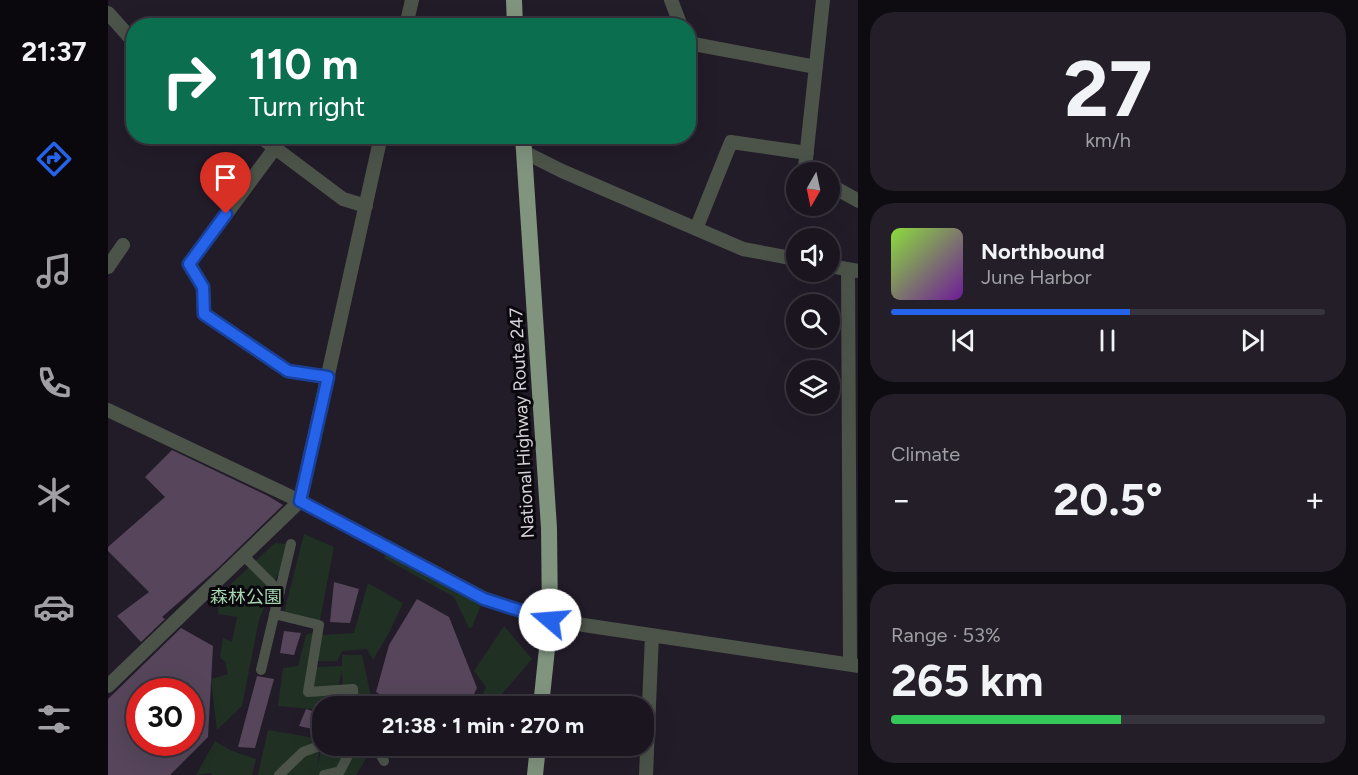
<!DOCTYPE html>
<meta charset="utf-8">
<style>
:root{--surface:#1a151f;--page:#231e28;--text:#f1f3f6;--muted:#9f9fa4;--line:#38343d;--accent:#2563eb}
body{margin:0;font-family:Figtree,"Noto Sans JP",sans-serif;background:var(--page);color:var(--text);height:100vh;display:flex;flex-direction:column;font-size:22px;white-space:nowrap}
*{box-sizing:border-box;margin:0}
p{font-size:20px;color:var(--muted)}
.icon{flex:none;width:33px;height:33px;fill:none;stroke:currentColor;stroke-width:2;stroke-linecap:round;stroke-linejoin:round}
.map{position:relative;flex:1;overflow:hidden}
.drawer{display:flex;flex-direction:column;gap:12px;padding:12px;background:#0e0c11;width:500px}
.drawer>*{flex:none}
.banner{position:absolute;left:18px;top:18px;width:570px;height:126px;border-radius:24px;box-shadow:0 6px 24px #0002,0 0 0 2px var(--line);background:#0b6e4f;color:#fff;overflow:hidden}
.needle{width:39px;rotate:189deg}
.controls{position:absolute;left:678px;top:162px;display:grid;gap:12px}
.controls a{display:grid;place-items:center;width:54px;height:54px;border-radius:50%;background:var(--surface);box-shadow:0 6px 24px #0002,0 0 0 2px var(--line);font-size:30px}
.speed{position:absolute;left:18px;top:678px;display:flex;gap:12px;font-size:30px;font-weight:700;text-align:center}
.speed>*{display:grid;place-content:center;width:78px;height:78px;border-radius:50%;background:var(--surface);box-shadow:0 6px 24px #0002,0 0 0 2px var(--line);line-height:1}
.speed .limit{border:9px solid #d22;background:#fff;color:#111}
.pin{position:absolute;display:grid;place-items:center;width:51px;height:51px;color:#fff;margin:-62px -26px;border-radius:50% 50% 50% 0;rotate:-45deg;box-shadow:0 0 6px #0007}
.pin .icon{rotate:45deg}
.me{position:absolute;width:66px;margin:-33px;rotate:288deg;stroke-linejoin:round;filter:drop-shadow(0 0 4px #0008)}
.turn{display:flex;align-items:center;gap:21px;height:126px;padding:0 24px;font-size:27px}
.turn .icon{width:78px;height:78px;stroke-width:2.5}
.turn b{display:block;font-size:42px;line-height:51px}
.big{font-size:45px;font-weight:700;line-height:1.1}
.drawer .tile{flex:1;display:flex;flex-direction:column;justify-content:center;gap:9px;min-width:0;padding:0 21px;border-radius:24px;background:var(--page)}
.drawer .dial{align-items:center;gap:0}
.dial b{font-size:78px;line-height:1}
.song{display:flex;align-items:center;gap:18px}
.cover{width:72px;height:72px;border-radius:9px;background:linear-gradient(135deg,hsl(90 70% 55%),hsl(280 70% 35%))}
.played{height:6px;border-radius:3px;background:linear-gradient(90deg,var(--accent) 55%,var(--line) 55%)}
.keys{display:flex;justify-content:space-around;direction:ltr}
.heat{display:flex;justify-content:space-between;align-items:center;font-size:33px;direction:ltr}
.charge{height:9px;border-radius:4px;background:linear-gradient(90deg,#34c759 53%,var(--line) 0)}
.trip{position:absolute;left:204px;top:696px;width:342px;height:60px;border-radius:24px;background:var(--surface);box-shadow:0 6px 24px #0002,0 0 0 2px var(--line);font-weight:700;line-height:60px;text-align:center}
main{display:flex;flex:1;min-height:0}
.tab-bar{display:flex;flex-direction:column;width:108px;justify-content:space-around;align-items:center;background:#0a080c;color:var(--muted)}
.tab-bar .icon{width:42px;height:42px}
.tab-bar .selected{color:var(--accent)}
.tab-bar b{font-size:27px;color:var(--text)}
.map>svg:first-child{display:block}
</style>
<main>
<nav class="tab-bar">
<b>21:37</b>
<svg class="icon selected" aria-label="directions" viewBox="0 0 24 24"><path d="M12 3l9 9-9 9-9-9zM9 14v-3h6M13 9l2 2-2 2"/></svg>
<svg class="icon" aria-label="music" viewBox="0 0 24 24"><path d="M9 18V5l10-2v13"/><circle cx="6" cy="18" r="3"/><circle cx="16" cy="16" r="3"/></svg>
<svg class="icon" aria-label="phone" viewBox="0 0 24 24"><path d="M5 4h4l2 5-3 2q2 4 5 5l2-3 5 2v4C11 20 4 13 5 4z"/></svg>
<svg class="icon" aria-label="climate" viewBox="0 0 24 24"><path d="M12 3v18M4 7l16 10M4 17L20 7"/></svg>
<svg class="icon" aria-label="car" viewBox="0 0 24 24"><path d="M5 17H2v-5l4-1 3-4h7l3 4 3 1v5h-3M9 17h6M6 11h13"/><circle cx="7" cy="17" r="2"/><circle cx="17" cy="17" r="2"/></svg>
<svg class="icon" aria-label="filters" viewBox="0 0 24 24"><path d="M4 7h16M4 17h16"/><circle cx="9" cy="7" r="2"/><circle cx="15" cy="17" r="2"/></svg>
</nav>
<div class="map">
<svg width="751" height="775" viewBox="0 0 751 775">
<rect width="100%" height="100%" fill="#221c29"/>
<path fill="#203124" d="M196 534 226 547 211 625 175 617Z
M167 543 187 545 179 574 169 575 151 620 134 706 109 730 103 679 120 674 117 661 112 658 115 638 124 642 129 617 110 614 111 595Z
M278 554 354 592 373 605 364 627 361 628 346 597 276 558Z
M260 583 295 603 282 631 265 660 259 649 234 651 229 661H210L213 635 246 633Z
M396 626 424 659 384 706H369L378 687 366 671Z
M209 631V667L234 666V655H254L265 706H232V701H235L234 670 226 706H214V710L170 706 175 668 190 666 198 635Z
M160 730 213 739 209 768 214 747 263 751 248 775H150Z
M107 741 122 750 148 759 144 775H104L103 773 88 775Z"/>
<path fill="#57465b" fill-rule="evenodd" d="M64 450 160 496 175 505 109 569 54 617 57 619 33 642 9 616 41 592 0 551V547L57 497 37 477Z
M226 582 251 589 242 623 222 622Z
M309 599 341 617 369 688 360 706H291L268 692 281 645Z
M73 628 105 646 100 737 62 775H0V699ZM32 692H82V742H32Z
M176 631 193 633 186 655 172 653Z
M149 676 166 679 147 748 130 747Z
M198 709 214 714V731L191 726Z"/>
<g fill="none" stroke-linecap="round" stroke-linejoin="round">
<path stroke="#4c544a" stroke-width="10" d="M138 558 172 592
M166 614 211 625 200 692 245 689 246 706
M153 670 183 544
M268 746 276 761
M171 775 195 752 214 745
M216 775 232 771 245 746"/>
<path stroke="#4c544a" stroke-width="14" d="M563 0 573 26
M0 13 26 42
M298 26 304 0
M580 43 708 67
M151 136 235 199 258 206
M167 148 81 264 95 287 96 314 180 371 220 377
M416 152 454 171 635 249 688 259
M703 172 697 168 715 0
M722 185 751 201
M588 229 623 142 699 153
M722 266 751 271
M0 267 15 245
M740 269 742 664
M0 410 192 501 377 599 442 620 751 666
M0 686 192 501 273 136
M538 775 544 635"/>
<path stroke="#80947e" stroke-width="16" d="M406 0 407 26
M415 136 441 528 442 620 433 706
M427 775 430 746"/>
</g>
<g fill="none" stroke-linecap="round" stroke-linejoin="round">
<defs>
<path id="route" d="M118 214 81 264 95 287 96 314 180 371 220 377 192 501 376 599 442 620"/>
</defs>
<use href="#route" stroke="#184099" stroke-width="15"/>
<use href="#route" stroke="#2563eb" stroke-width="10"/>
</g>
<g text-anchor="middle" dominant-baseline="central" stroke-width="6" stroke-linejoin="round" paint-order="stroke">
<g font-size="18" fill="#d6d2db" stroke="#0a080d">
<text transform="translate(414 423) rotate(-93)">National Highway Route 247</text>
</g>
<g font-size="18" fill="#a5d5b0" stroke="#0a080d">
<text x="138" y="597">森林公園</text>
</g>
</g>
</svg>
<div class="controls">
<a><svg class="needle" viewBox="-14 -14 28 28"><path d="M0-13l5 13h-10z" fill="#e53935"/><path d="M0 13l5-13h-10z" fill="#9f9fa4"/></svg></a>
<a><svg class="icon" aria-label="sound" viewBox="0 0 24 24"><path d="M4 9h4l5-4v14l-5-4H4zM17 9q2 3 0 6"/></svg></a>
<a><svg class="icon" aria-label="search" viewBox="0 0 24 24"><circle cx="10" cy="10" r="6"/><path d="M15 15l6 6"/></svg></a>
<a><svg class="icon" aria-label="layers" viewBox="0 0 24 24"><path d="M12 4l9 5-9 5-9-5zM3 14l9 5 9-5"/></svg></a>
</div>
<div class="speed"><div class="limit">30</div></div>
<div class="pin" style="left:118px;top:214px;background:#d93025"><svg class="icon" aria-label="arrive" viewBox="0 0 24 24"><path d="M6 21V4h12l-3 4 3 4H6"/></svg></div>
<svg class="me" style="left:442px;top:620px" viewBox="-20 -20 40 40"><circle r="19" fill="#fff"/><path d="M0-13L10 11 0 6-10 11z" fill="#2563eb"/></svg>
<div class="trip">21:38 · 1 min · 270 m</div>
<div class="banner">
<div class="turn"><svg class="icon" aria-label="right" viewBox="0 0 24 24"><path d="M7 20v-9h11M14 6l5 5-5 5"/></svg><div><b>110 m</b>Turn right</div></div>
</div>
</div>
<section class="drawer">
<div class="tile dial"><b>27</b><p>km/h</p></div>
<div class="tile">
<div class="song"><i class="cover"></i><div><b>Northbound</b><p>June Harbor</p></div></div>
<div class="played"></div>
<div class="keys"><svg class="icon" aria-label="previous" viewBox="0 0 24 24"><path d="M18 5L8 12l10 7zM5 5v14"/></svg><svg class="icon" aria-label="pause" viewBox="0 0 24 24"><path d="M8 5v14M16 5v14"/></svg><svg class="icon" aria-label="next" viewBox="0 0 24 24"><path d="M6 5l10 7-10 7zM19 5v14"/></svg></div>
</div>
<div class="tile"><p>Climate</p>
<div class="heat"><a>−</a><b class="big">20.5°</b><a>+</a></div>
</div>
<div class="tile"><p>Range · 53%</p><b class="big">265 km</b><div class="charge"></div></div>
</section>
</main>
